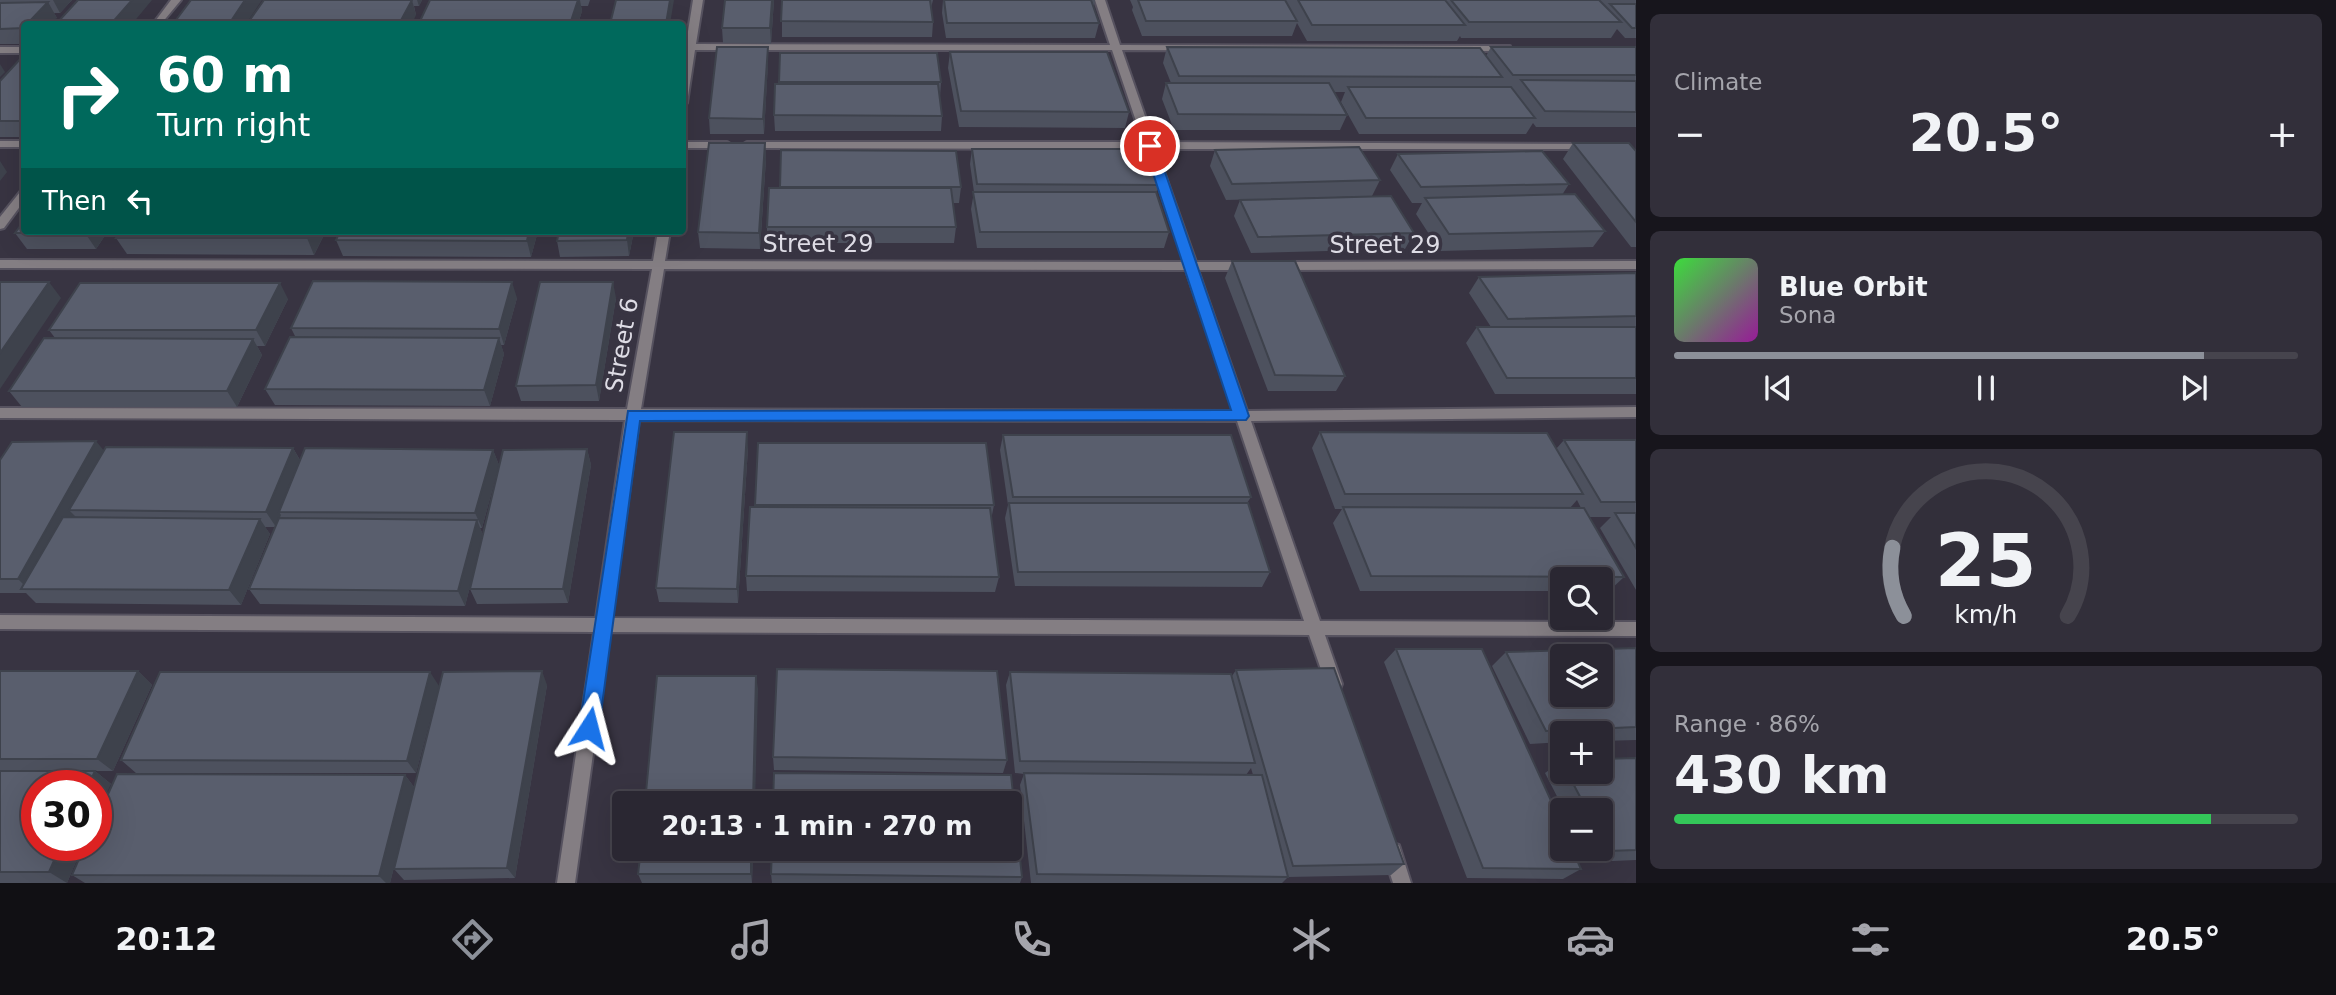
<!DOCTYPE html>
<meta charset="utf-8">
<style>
:root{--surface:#2a2732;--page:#322f3a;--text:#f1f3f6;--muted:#a5a5ac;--line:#46444d;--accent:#8c9099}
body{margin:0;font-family:"DejaVu Sans",sans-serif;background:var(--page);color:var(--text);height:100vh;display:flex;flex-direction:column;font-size:26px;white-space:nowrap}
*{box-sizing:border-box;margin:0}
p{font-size:23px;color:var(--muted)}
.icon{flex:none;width:38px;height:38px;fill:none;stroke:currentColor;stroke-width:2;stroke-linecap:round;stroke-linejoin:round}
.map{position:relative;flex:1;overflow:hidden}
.drawer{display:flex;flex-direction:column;gap:14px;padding:14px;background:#17151c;width:700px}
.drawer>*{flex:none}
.top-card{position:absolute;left:21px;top:21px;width:665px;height:214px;border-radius:7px;box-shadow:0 7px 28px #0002,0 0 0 2px var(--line);background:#00695c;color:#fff;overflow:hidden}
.fabs{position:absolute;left:1550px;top:567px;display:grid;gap:14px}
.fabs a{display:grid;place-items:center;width:63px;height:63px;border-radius:7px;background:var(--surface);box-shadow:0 7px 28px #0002,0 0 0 2px var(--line);font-size:35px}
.speed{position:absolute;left:21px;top:770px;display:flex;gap:14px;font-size:35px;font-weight:700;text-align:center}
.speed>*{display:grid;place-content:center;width:91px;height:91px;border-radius:50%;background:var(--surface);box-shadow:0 7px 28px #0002,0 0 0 2px var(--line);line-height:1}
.speed .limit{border:10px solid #d22;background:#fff;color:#111}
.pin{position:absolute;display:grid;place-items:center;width:60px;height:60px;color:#fff;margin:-30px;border:4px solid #fff;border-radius:50%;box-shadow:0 2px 7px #0007}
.me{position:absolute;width:77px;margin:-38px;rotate:9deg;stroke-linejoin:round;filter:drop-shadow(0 0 5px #0008)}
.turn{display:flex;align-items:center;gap:24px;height:147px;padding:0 21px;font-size:32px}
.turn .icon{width:91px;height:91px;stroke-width:2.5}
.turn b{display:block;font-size:49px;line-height:60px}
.then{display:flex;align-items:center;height:66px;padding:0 21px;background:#0003;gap:14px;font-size:26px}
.big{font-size:52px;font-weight:800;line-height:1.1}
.drawer .tile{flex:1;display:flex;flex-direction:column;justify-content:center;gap:10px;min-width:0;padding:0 24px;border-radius:10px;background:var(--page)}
.drawer .dial{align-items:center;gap:0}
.dial svg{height:182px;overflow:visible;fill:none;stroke:var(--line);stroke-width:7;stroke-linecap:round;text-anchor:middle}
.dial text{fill:var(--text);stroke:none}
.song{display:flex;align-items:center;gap:21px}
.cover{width:84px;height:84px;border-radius:10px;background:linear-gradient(135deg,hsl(120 70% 55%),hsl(300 70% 35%))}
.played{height:7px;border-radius:4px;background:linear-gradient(90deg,var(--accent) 85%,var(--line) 85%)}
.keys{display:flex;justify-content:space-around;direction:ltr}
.heat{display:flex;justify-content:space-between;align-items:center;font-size:38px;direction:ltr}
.charge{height:10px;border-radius:5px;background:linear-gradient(90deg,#34c759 86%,var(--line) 0)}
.trip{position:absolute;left:612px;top:791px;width:410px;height:70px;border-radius:7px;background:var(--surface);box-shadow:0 7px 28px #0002,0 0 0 2px var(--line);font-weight:800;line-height:70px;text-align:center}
.tabs{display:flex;height:112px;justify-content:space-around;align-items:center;background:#111014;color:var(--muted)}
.tabs .icon{width:49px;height:49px}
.tabs .on{color:var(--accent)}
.tabs b{font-size:32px;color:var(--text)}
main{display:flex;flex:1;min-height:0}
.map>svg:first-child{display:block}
</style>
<main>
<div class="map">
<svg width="1636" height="883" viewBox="0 0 1636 883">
<rect width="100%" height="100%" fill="#383442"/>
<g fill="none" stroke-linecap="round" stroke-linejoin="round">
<defs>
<path id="street" d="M171 0H181L161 24H153Z
M693 0H703L696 44 1110 45 1095 0H1105L1120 45 1510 46V50L1507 51 1122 50 1154 142 1592 144 1593 146 1588 149H1156L1196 262H1248L1254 266 1248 270H1198L1247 411 1636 407V417L1251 421 1320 621 1636 622V636L1325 635 1342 684 1340 689 1334 692 1328 689 1326 684 1309 635 610 632 575 883H557L594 632 0 629V615L596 618 625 420 0 418V408L627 409 652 269 0 268V260L653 261 658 231H670L665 261 1184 262 1146 149 747 148 742 145 747 142H1143L1112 50H695L687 103 682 106V68L685 50H682V44H686ZM664 269 1186 270 1234 411 641 409ZM639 420 1237 421 1304 621 612 618Z
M0 47H24V53H0Z
M0 141H24V147H0Z
M682 142H727L732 145 727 148H682Z
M24 191V201L4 228 0 229V217L20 192Z
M1636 261V269L1279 270 1273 266 1279 262Z
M1392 843 1399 845 1411 883H1393L1383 852 1385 845Z"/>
</defs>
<use href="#street" stroke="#56525f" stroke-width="4"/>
<use href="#street" fill="#847e83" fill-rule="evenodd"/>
</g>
<path fill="#4d515e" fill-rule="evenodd" d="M0 0H72L60 13H54L57 18 24 24V44H0Z
M264 0H422L419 6H414L416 15Z
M430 0H590L588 6H581L582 11 578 24H421L420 21Z
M725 0H774L771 44 723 43 722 28Z
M782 0H933L931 8 933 22 932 37H782Z
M943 0H1095L1094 8 1099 23 1095 38H946L942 13Z
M1130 0H1636V38H1625L1617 29 1611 38H1461L1460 36 1457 41H1307L1297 23 1292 36H1142L1132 10 1133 7Z
M768 47V63L764 134H710L709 118Z
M1167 47 1486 56 1491 47H1636V127H1536L1533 123 1526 134H1359L1341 102 1345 92H1334L1347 115 1340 130H1174L1162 99 1166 83H1171L1163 63Z
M950 52 1129 112 1125 128 959 127 948 68Z
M780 53 941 82 940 97 942 116 941 131H775L774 115 779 84Z
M24 57V137H0V81Z
M765 143 766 159 760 249 700 248 698 232Z
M1573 143 1636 151V247H1631L1563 159Z
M972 149 1159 185 1156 193 1169 232 1164 248H977L971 209 974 192 970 164Z
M781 150 961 187 959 203H953L956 227 954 243H767V227L780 188Z
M1215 150 1380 180 1372 196 1226 200 1210 166Z
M1398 154 1569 184 1562 195 1605 231 1593 247 1440 251 1416 214 1422 203H1412L1390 170Z
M1240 200 1414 233 1405 249 1251 253 1234 216Z
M108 231 96 249H27L15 233Z
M121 231H326L314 255 127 254 116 238Z
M340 231H538L531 257 343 256 336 240Z
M634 231 629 256 560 257 557 241Z
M1232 261 1345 376 1336 391H1268L1225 278Z
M1636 273V394H1495L1466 343 1477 327H1491L1469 293 1479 277Z
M517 298 504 345H501L504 354 490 406 275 405 265 389 296 338 291 328Z
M616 298 599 401H521L516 386Z
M288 299 265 346H257L262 355 237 407H22L9 391 55 338 49 330Z
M1320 432 1556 449 1564 440H1636V590L1600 528 1611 517H1589L1624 577 1608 592H1601V579H1563V591H1360L1333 523 1342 509H1335L1312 448ZM1577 500 1581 508H1570Z
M1003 435 1251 497 1247 503 1270 572 1262 587 1015 586 1005 518 1008 505 1000 450Z
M758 443 994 505 991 520 999 577 995 592 747 591 746 576 755 507Z
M293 448 300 460 493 450 499 465 482 528H480L483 535 587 449 591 465 568 603 477 604 470 589 477 559 465 606 260 604 249 589 275 527H265L270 534 241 605 36 603 26 593H0V460L104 451Z
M748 448 738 603 659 602 656 588Z
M1636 648V740L1601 741V733H1563V742L1530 744 1492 666 1506 652Z
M1396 649 1581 869 1563 879 1467 878 1384 662Z
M1236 670 1404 864 1391 875 1288 877 1282 883H1031L1020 785 1024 774 1015 773 1006 685 1010 672 1232 676ZM1251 768 1253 775H1246Z
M0 671H138L152 685 113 771H53H95L111 784 37 845H83L67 883H0Z
M547 685 515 878 404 880 394 869Z
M439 686 416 773H136L121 760Z
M773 757 1007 760 1003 773 774 770Z
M1636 758V860L1590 862 1583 849H1601V810H1564L1545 773 1562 761H1563V772H1601Z
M405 775 414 787 390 883H85L72 875Z
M641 849H753L752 883H642L638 874Z
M771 874 1022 877 1020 883H772Z"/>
<path fill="#3e424c" d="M53 0H72L60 13Z
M132 0H152L132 24H111Z
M245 0H262L246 24H229Z
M412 0 416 15 412 24H399Z
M417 0H422L419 6Z
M578 0H580L582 11 578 24H572L571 21Z
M670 0H674L670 24H666Z
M772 0H774L771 44 770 28Z
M48 2 57 18 50 24H27Z
M768 47V63L764 134 763 119Z
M0 64 5 72 0 77Z
M765 143 766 159 760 249 759 233Z
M0 161 7 172 0 181Z
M87 231H108L96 249 85 233Z
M311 231H326L314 255 307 238Z
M529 231H538L531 257 527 241Z
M628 231H634L629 256 627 240Z
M49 282 61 298 0 389V353Z
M512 282 517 298 504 345 499 329Z
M613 282 616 298 599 401 596 385Z
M280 283 288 299 265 346 256 330Z
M499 338 504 354 490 406 484 390Z
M253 339 262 355 237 407 227 391Z
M747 432 748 448 738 603 737 589Z
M96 441 109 457 69 510 76 517 36 589H28L18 579Z
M293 448 302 464 279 512 281 515 276 527 266 512Z
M587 449 591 465 568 603 563 589Z
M493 450 499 465 482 528 475 513Z
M260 519 270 534 241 605 229 590Z
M477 520 483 535 465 606 458 591Z
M138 671 152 685 113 771 97 759Z
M542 671 547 685 515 878 507 868Z
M430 672 439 686 416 773 407 761Z
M756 676 758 689 755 803H753Z
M95 771 111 784 96 816V786H88Z
M405 775 414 787 390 883H386L379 876Z
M61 845H83L67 883 49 872Z
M751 849H753L752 883 751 874Z"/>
<path fill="#595e6d" stroke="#3e424c" stroke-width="2" fill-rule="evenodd" d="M78 0H132L111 24H56Z
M191 0H245L229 24H173Z
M264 0H412L399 24H247Z
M430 0H578L571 21H420Z
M616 0H670L666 24H610Z
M725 0H772L770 28H722Z
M782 0H930L933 22 781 21Z
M944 0H1091L1099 23H947Z
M1138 0H1285L1297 21H1146Z
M1298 0H1445L1465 25H1312Z
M1451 0H1599L1621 22H1469Z
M48 2 27 24H24V28L0 29V3Z
M1610 4H1636V28H1632Z
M717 47H768L763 119 709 118Z
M1167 47 1480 48 1502 77 1179 76Z
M1491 47H1636V75H1513Z
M950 52H1107L1129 112 961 111Z
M780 53H937L941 82H779Z
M22 57H24V121H0V81Z
M1521 80 1636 81V112L1545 111Z
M1166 83H1329L1347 115 1178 114Z
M775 84H938L942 116 774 115Z
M1348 87H1511L1535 118H1366Z
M709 143H765L759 233 698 232Z
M1573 143H1629L1636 151V222Z
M1359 147 1380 180 1232 184 1215 150Z
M972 149H1146L1159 185 977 184Z
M781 150 956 151 961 187H780Z
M1542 151 1569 184 1421 187 1398 154Z
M769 188H951L956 227H767Z
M973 192H1156L1169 232H980Z
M1575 194 1605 231 1449 234 1425 198Z
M1391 196 1414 233 1258 237 1240 200Z
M24 221V231H87L85 233H15Z
M121 231H311L307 238H116Z
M340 231H529L527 241 336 240Z
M559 231H628L627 240 557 241Z
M1232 261H1295L1345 376 1275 375Z
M1636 273V316L1508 319 1479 277Z
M313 281 512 282 499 329 291 328Z
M0 282H49L0 353Z
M540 282H613L596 385 516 386Z
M80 283H280L256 330H49Z
M1477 327H1636V378H1507Z
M290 337 499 338 484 390 265 389Z
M44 338 253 339 227 391H9Z
M674 432H747L737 589 656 588Z
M1320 432 1547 433 1583 494H1345Z
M1003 435H1231L1251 497H1013Z
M1564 440H1636V502H1601Z
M96 441 18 579H0V460L12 442Z
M758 443H986L994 505H755Z
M106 447 293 448 266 512 69 510Z
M305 448 493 450 475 513 279 512Z
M587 449 563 589H470L503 450Z
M1009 503H1248L1270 572H1018Z
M750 507 990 508 999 577 746 576Z
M1343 507 1584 508 1624 577 1371 576Z
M1615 513H1636V548Z
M63 517 260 519 229 590 21 589Z
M279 518 477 520 458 591 249 589Z
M1636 648V727L1546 731 1506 652ZM1563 656H1601V695H1563Z
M1396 649H1482L1563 827V849H1572L1581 869 1483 868Z
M1334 668 1404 864 1293 866 1236 670Z
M777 669 997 671 1007 760 773 757Z
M0 671H138L97 759H0Z
M542 671 507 868 394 869 443 672Z
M160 672H430L407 761 121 760Z
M1010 672 1231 674 1255 763 1020 761Z
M657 676H756L753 803H645Z
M1636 758V850L1608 851 1601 837V810H1587L1567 772H1601V759Z
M0 771H95L88 786H37V845H61L49 872H0Z
M774 773 1011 775 1022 877 771 874 772 849H1010V803H773Z
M1024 773 1262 775 1288 877 1037 874Z
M117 774 405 775 379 876 72 875 85 845H96V821Z
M641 849H751V874H638Z"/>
<path fill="#1a73e8" stroke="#114b97" stroke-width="2" d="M1150 142 1156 146 1249 416 1246 420 640 421 599 728 596 735 589 738 582 735 579 728 628 411 1231 410 1144 146Z"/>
<g text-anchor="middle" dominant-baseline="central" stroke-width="7" stroke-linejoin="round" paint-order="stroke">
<g font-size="24" fill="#dedce5" stroke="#383442">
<text x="818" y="244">Street 29</text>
<text x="1385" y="245">Street 29</text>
<text transform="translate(622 345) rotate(-80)">Street 6</text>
</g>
</g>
</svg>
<div class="fabs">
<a><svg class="icon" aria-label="search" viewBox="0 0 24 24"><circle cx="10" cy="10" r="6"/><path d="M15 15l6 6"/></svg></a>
<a><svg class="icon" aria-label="layers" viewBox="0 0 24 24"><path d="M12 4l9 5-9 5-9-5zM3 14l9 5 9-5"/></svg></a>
<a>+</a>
<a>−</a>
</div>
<div class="speed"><div class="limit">30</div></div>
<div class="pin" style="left:1150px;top:146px;background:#d93025"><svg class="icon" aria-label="arrive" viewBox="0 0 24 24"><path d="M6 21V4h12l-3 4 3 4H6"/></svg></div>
<svg class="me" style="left:589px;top:728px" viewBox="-20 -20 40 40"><path d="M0-17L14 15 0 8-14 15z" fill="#1a73e8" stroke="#fff" stroke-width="4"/></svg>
<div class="trip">20:13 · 1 min · 270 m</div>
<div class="top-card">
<div class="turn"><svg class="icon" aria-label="right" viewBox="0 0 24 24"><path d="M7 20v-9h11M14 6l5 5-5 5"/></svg><div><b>60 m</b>Turn right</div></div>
<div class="then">Then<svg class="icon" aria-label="left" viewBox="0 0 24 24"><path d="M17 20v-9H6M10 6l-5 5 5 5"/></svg></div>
</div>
</div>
<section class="drawer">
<div class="tile"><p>Climate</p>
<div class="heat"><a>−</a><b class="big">20.5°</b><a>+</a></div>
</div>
<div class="tile">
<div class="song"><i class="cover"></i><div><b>Blue Orbit</b><p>Sona</p></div></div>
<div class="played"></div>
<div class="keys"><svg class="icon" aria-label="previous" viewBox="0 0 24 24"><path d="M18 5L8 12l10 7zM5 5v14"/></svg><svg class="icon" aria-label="pause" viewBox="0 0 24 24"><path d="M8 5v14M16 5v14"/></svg><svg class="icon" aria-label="next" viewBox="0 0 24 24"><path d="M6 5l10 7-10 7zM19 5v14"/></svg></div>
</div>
<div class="tile dial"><svg viewBox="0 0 100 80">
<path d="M14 69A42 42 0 1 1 86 69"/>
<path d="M14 69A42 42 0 0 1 9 39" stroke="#8c9099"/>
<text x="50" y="56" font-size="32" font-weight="700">25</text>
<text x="50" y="72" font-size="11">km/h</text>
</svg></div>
<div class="tile"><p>Range · 86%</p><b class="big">430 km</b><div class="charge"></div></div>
</section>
</main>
<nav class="tabs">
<b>20:12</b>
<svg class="icon on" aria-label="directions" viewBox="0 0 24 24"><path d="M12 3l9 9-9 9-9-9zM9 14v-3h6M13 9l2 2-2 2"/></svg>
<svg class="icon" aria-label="music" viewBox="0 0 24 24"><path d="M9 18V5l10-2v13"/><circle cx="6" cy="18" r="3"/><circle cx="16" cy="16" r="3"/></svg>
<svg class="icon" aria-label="phone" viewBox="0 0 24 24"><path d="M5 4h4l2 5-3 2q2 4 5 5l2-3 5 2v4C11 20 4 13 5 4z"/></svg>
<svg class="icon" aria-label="climate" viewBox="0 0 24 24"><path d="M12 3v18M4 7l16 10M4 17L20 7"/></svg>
<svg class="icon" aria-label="car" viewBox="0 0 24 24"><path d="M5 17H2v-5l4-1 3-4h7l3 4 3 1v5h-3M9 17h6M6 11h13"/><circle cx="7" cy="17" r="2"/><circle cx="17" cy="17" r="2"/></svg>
<svg class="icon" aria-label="filters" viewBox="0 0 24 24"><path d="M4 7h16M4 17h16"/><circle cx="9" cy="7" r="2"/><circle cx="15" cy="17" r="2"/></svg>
<b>20.5°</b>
</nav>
